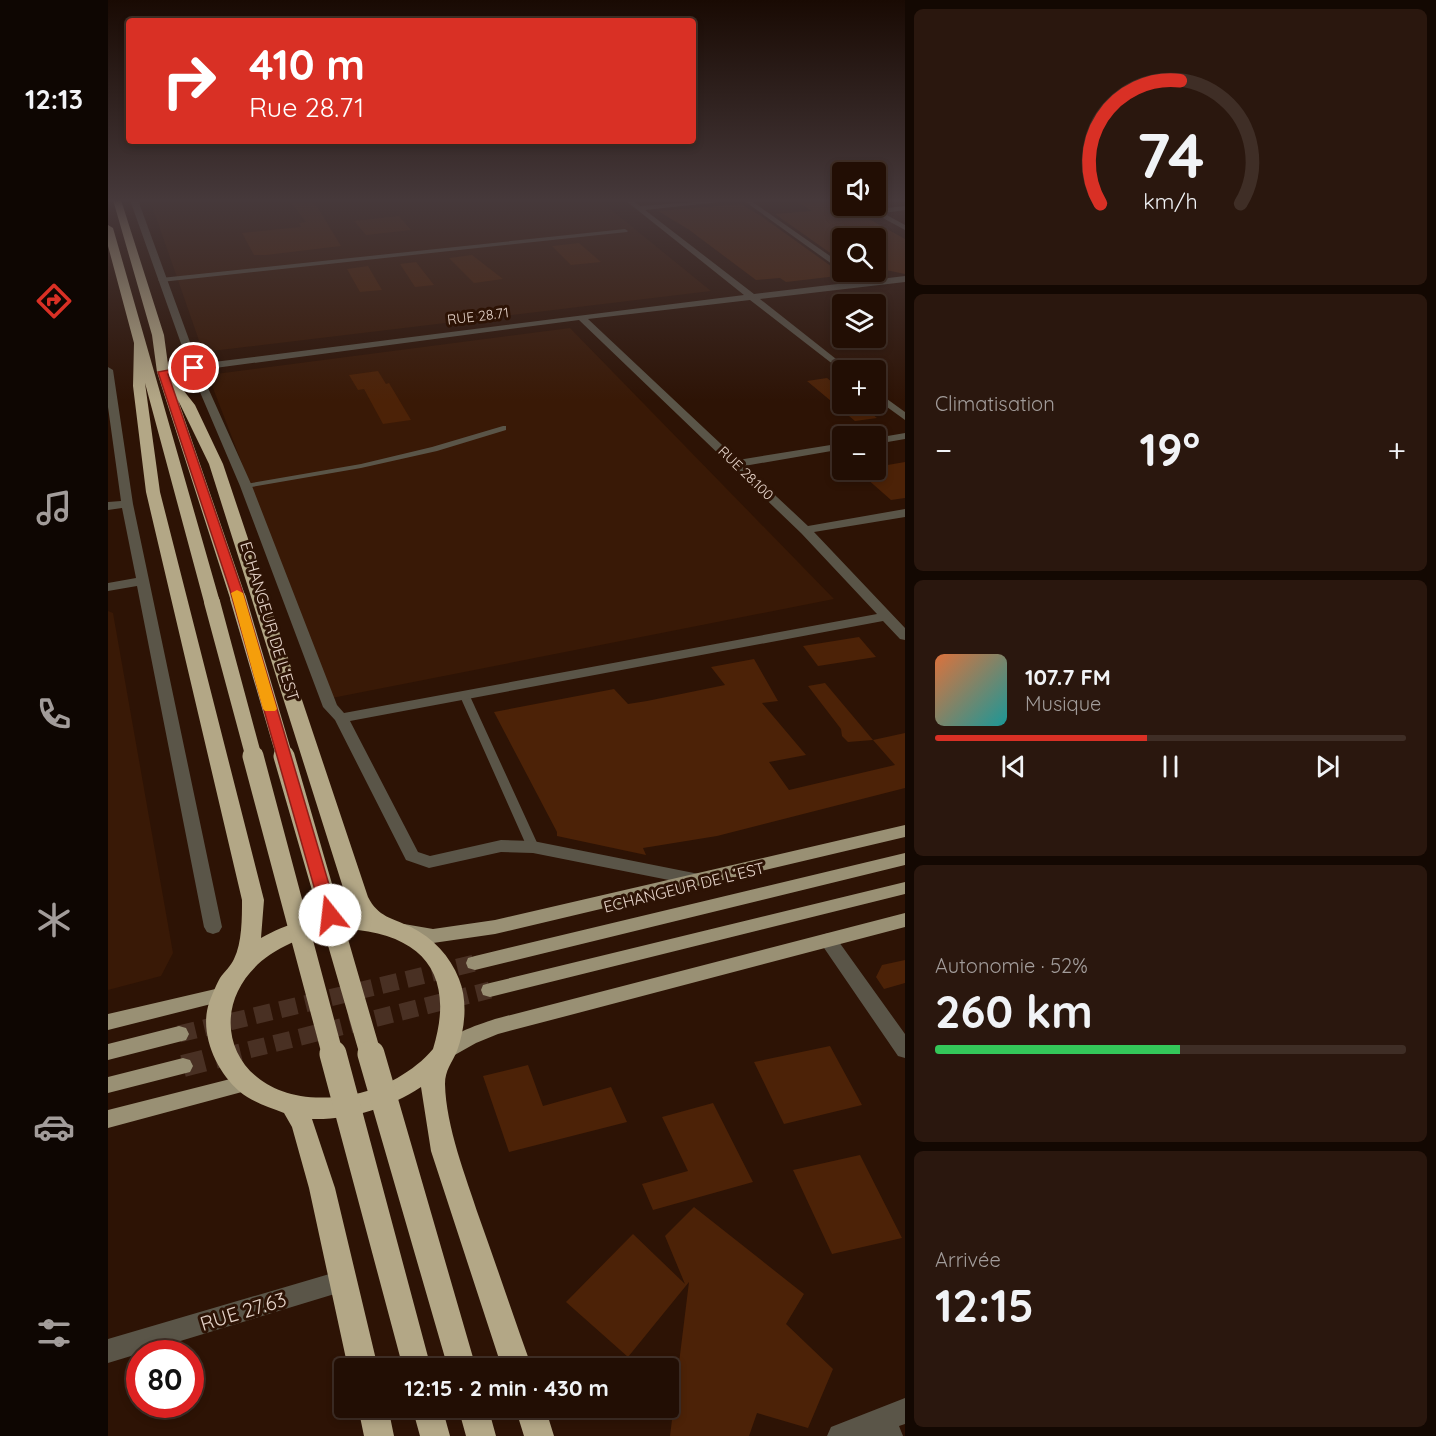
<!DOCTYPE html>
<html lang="fr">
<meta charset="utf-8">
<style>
:root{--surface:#220e04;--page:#2a170e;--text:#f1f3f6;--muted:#a29c9a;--line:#3f2e26;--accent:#d93025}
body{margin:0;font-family:Quicksand,sans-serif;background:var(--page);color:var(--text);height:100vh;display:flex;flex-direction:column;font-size:22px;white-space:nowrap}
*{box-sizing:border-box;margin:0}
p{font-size:20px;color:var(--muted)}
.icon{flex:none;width:33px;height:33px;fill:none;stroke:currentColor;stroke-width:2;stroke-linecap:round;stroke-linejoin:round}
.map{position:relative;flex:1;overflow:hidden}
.side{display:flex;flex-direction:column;gap:9px;padding:9px;background:#130802;width:531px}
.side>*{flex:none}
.guide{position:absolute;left:18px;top:18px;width:570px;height:126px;border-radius:6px;box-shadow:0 3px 9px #0003,0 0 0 2px var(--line);background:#d93025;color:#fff;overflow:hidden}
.buttons{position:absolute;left:724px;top:162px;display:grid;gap:12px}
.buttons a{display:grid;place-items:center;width:54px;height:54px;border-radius:6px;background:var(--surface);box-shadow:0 3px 9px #0003,0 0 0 2px var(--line);font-size:30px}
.speed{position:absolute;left:18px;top:1340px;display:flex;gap:12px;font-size:30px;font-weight:700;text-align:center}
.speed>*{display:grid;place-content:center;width:78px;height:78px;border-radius:50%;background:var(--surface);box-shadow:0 3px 9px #0003,0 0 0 2px var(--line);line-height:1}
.speed .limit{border:9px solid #d22;background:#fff;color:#111}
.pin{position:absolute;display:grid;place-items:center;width:51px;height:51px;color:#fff;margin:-26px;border:3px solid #fff;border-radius:50%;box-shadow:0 2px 6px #0007}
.me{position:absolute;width:66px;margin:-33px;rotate:344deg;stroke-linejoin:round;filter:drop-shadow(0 0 4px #0008)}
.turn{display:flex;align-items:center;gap:21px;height:126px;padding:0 24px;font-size:27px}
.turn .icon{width:78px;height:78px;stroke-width:2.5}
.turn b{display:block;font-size:42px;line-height:51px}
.big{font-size:45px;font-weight:800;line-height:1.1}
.side .tile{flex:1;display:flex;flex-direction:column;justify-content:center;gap:9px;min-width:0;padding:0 21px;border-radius:9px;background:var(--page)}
.side .dial{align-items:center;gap:0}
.dial svg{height:156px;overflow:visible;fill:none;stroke:var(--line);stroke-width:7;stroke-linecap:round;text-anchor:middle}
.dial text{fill:var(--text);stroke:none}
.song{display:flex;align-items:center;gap:18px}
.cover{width:72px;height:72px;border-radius:9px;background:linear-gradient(135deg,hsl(20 70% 55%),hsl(180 70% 35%))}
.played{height:6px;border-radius:3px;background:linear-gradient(90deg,var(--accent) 45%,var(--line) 45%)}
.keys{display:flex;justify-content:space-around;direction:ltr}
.heat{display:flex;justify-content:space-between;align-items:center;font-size:33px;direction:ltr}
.charge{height:9px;border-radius:4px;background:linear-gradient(90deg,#34c759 52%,var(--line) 0)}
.trip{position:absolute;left:226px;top:1358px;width:345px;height:60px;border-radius:6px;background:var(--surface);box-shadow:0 3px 9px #0003,0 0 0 2px var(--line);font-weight:800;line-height:60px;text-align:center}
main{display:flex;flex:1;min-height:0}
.dock{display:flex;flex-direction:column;width:108px;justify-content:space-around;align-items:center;background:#0e0602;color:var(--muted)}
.dock .icon{width:42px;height:42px}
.dock .on{color:var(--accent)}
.dock b{font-size:27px;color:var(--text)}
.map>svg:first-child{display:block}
</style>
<main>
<nav class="dock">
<b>12:13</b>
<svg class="icon on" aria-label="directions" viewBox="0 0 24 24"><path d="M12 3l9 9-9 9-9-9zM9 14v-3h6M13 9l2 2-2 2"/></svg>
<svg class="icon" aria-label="music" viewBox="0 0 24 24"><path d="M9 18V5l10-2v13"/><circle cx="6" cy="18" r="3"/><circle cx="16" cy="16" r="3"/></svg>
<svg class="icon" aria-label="phone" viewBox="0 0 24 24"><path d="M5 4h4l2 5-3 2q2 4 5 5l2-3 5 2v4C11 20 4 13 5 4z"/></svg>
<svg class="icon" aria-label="climate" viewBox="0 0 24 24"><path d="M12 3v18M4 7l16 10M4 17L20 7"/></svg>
<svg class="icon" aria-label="car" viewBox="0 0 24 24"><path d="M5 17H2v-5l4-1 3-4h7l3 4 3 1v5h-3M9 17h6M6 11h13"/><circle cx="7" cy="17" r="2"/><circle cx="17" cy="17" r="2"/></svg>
<svg class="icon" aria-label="filters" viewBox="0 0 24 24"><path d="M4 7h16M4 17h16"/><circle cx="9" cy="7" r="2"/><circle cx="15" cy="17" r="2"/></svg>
</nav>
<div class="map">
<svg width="797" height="1436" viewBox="0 0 797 1436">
<rect width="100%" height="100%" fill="#2d1305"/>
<path fill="#391906" d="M42 200H491L603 291 95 352Z
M462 328 726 599 224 698 100 375Z
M0 611 5 613 65 953 53 976 0 990Z"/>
<path fill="#4c2207" d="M181 200H205L233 246 158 255H146L134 233 193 227 191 223 198 222Z
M687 200H735V206H748L769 218 761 219 797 239V274L778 270 768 271V238H735V262L667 214 704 211Z
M633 204 653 216 734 274 737 272H764L678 282 672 278 648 280 580 229 550 211Z
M291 216 303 230 258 235 246 221Z
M471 243 493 262 463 265 444 246Z
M364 255 395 279 366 283 341 258Z
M308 262 326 285 307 287 292 264Z
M260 266 274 290 252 292 239 269Z
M270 371 278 384 281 383 303 420 275 424 256 389 250 390 241 375Z
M719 378 735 391V404H751L769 418 747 421 699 381Z
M797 462V498L783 500 749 470H768V467Z
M751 637 768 657 710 666 695 646Z
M646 659 670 701 654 703 698 755 661 762 681 790 787 765 765 740 797 733V788L609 836 535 848 538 855 449 836V832L386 712 506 689 520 704 539 701 617 685 603 667Z
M717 683 765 740 740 742 734 736 733 729 700 686Z
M797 960V983L776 989 768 977 774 965Z
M722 1046 754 1105 676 1124 646 1062Z
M420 1065 435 1106 503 1087 519 1122 401 1152 375 1076Z
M605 1103 645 1182 545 1210 534 1184 580 1171 554 1117Z
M752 1155 794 1238 724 1254 685 1170Z
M586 1207 696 1294 678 1324 725 1369 700 1428 649 1413 641 1436H562L581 1282 520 1357 458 1302 525 1234 577 1284 557 1236Z"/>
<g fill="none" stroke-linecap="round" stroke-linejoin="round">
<path stroke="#493023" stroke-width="17" stroke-dasharray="17 9" stroke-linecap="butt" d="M71 1034 367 963
M116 1056 382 990"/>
<path stroke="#493023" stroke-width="22" stroke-dasharray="22 11" stroke-linecap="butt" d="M75 1066 122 1054"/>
<path fill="#5a5548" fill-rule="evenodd" d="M517 229 520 231 519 232 53 282 50 280 53 278Z
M395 426H398V430L329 451 253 468 138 488 134 486 138 484 253 464 324 447Z
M356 691 361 694 431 847 429 850H421L419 847 351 694Z"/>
<path fill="#5a5548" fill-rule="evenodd" d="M22 200H30L90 364 636 295 517 200H524L532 206 615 200 612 202 537 210 646 294 797 276V282L652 299 742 370H735V372L642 300 480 319 630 460 735 443V449L636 466 700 526 797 509V517L706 532 797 628V640L792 639 775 621 242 721 310 852 322 856 393 840 425 841 591 874 597 876 600 880 597 884 591 886 425 853 393 852 321 868 298 860 227 720 215 707 132 486 83 371 55 375 50 372 55 369 81 366ZM471 320 693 533 769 614 236 713 229 705 144 486 92 370Z
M635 200H642L735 265V272Z
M753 206H762L768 209 797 206V210L775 213 797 225V230Z
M0 367 5 370 25 504 114 927 111 932 105 934 99 932 96 927 29 586 0 591V583L28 578 14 508 0 510V502L13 501 0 407Z
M768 391 797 412V420L768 399Z
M797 433V439L768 444V438Z
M720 933 726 935 797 1034V1058L790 1056 714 945 711 940 714 935Z
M235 1270 243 1273 247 1281 243 1289 0 1363V1339Z
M797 1398V1424L791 1426 795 1436H719L723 1427Z"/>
<path fill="#999074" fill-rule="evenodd" d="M797 825V837L387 934 325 943 290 936 287 931 290 926 296 924 325 929 387 920Z
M797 853V865L367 970 360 968 358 963 360 958 367 956Z
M797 882V894L382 997 375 995 373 990 375 985 382 983Z
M797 913V927L390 1034 368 1043 336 1061 329 1059 326 1053C335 1036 369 1025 387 1019Z
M116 987 123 989 126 994 123 999 0 1030V1014Z
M71 1026 78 1028 81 1034 78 1040 0 1060V1044Z
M75 1058 82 1060 85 1066 82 1072 0 1093V1077Z
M138 1075 145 1077 148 1083 145 1089 0 1128V1110Z"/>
<path fill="#b3a786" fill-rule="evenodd" d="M5 200H13L56 335 61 372 87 405 115 464 260 897C270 917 284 918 303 927 325 938 342 956 351 979 360 1001 357 1029 349 1051 344 1063 337 1070 337 1084 338 1127 358 1177 371 1217 389 1267 406 1318 424 1368H394L323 1151 313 1087C281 1108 243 1120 204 1119L227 1188 270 1368H240L201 1188 184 1127 176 1113C160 1107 144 1102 131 1091 108 1071 91 1033 101 1003 104 995 108 985 112 978 116 972 123 966 126 959 134 943 134 918 134 900L38 492 25 386 26 343 0 246V225L5 228 112 602 104 607 96 602 37 383 52 492 156 900 153 938C180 923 215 912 247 914L238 897 101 464 70 400 138 598 130 603 122 598 49 372 44 335ZM239 929C315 934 348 974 325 1049 307 1071 274 1089 247 1094 97 1125 69 947 239 929Z
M250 1407H280L286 1436H256Z
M304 1407H334L342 1436H312Z
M350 1407H380L388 1436H358Z
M407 1407H437L446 1436H416Z"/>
<path stroke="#b3a786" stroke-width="16" d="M130 598 177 758
M104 602 146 758"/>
<path stroke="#b3a786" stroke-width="21" d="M145 756 225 1056
M176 756 263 1056"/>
<path stroke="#b3a786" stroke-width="27" d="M225 1054 309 1368
M263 1054 354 1368"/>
</g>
<linearGradient id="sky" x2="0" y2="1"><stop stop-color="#190a03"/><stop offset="0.5" stop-color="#46393b"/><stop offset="1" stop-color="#46393b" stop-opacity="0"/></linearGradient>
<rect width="797" height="401" fill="url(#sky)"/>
<path fill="#d93025" stroke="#8d1f18" stroke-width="1.5" d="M86 365 91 368 90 369 60 374 134 590 230 915 228 919H216L214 915 122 590 50 372Z"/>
<path fill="#f59e0b" d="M129 590 135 593 169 709 167 711H157L155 709 123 593Z"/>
<g text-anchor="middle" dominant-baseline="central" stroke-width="6" stroke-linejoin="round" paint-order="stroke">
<g font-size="14" fill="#e6d4ca" stroke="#2d1305">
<text transform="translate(370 316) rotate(-7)">RUE 28.71</text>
<text transform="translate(638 473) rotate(44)">RUE 28.100</text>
</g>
<g font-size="16" fill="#e6d4ca" stroke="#2d1305">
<text transform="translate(162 621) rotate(73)">ECHANGEUR DE L´EST</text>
<text transform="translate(576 887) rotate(-14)">ECHANGEUR DE L´EST</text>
</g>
<g font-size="20" fill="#e6d4ca" stroke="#2d1305">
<text transform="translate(135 1311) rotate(-17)">RUE 27.63</text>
</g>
</g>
</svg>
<div class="buttons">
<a><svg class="icon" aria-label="sound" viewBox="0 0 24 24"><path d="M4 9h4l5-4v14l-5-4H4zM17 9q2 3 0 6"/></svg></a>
<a><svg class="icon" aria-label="search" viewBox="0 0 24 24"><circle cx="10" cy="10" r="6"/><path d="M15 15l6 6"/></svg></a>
<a><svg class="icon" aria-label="layers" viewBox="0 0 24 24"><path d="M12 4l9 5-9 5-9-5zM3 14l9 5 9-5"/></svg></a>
<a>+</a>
<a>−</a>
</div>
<div class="speed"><div class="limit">80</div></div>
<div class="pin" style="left:86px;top:368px;background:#d93025"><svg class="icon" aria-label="arrive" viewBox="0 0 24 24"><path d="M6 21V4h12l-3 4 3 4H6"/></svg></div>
<svg class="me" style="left:222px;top:915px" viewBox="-20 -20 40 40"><circle r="19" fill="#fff"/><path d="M0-13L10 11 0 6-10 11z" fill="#d93025"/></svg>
<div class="trip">12:15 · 2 min · 430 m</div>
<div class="guide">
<div class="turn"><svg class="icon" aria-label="right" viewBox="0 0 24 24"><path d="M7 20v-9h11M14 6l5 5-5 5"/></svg><div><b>410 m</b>Rue 28.71</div></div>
</div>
</div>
<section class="side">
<div class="tile dial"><svg viewBox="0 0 100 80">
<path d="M14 69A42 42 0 1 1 86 69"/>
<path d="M14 69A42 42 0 0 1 55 6" stroke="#d93025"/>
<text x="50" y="56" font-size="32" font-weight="700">74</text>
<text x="50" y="72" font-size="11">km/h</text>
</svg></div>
<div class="tile"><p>Climatisation</p>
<div class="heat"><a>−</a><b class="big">19°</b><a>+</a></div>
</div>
<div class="tile">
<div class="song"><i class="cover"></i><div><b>107.7 FM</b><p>Musique</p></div></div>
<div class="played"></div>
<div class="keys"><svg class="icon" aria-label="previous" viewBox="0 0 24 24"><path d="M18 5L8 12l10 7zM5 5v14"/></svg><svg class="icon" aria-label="pause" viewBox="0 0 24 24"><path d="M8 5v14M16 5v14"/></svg><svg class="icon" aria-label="next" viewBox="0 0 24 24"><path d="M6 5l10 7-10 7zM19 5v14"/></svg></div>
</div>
<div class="tile"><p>Autonomie · 52%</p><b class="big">260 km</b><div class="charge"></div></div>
<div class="tile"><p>Arrivée</p><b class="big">12:15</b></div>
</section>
</main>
